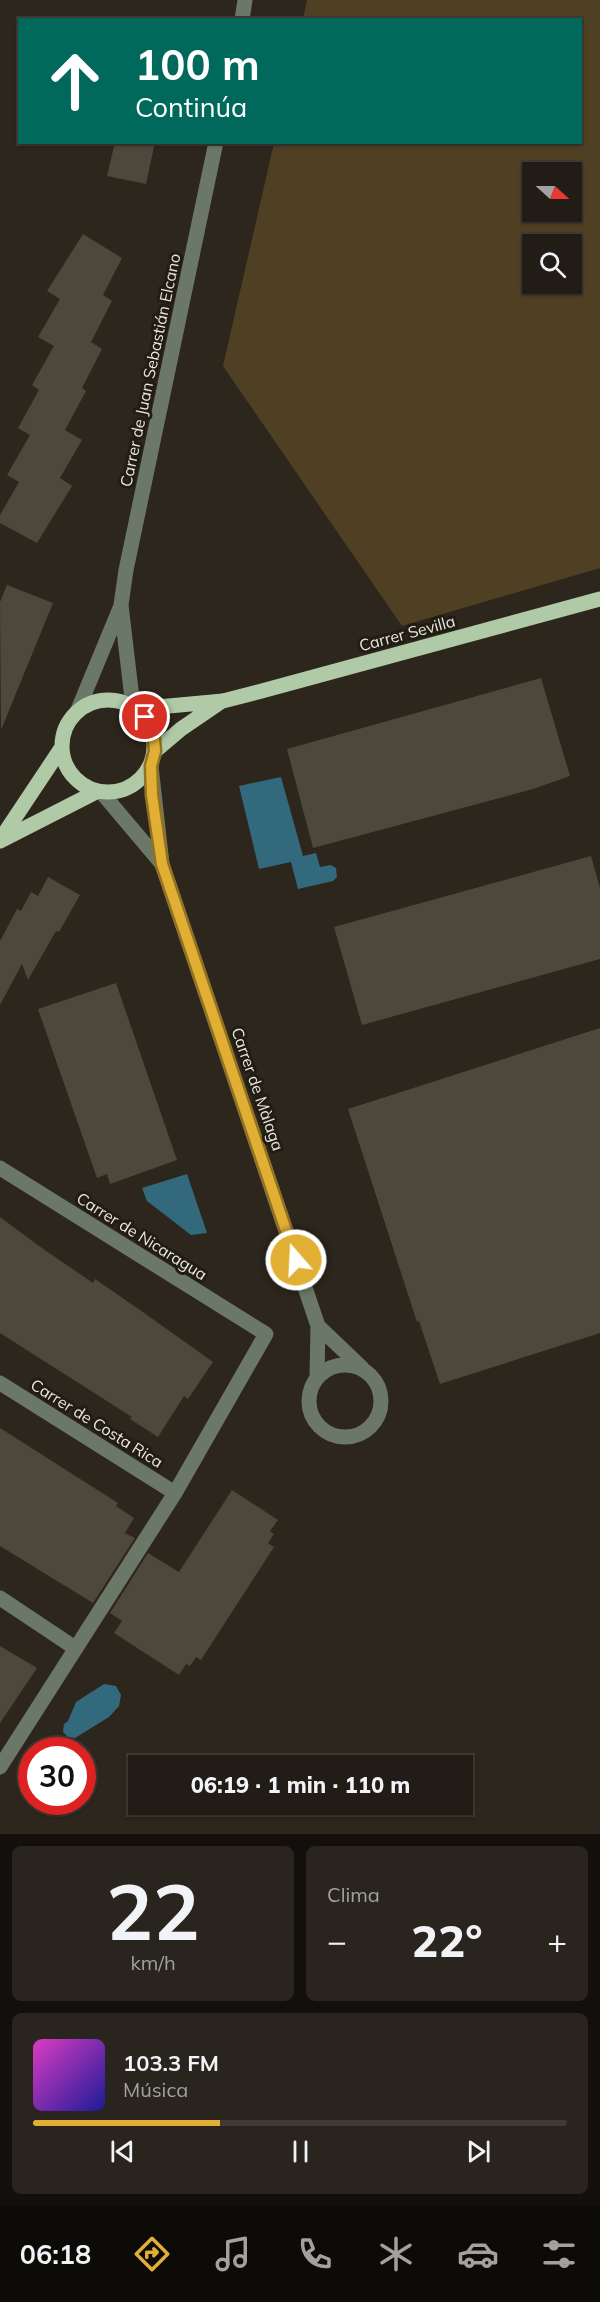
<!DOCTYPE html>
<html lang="es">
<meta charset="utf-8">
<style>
:root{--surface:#211c15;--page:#29251e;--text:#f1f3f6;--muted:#a2a1a0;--line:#3e3a34;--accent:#e1af34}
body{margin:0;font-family:Mulish,sans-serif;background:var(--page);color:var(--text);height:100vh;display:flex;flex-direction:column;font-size:22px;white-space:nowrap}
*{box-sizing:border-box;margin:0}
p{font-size:20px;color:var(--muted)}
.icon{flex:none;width:33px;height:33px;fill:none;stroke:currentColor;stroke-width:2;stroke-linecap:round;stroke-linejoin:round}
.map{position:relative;height:1834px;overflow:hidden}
.sheet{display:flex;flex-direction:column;gap:12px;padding:12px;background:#120f0c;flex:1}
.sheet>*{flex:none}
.top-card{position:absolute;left:18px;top:18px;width:564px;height:126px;border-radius:0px;box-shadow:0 2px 4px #0004,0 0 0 2px var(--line);background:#00695c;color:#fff;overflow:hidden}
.needle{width:39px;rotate:111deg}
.controls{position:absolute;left:522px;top:162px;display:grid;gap:12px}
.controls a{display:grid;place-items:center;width:60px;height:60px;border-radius:0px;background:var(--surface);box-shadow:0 2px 4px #0004,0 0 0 2px var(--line);font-size:30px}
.speed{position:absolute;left:18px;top:1737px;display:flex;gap:12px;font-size:30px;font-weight:700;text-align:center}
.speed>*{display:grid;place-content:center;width:78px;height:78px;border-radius:50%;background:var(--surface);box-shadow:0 2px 4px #0004,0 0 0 2px var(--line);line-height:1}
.speed .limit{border:9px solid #d22;background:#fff;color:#111}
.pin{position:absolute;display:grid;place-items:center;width:51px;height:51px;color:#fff;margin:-26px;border:3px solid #fff;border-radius:50%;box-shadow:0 2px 6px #0007}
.me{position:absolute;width:66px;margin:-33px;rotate:341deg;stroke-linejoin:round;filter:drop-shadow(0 0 4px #0008)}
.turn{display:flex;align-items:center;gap:21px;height:126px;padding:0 18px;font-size:27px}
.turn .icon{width:78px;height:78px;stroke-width:2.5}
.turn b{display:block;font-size:42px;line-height:51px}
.big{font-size:45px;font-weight:800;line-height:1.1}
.sheet .card{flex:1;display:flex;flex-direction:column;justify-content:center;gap:9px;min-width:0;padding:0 21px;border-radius:9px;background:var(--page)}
.sheet .dial{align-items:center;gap:0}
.dial b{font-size:78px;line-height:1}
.song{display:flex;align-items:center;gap:18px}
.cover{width:72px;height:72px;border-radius:9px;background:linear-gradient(135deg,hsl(310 70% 55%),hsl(240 70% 35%))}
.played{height:6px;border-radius:3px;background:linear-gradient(90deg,var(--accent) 35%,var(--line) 35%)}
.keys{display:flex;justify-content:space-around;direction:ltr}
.heat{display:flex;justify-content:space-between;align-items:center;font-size:33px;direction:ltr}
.sheet .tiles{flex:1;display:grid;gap:12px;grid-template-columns:1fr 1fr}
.card:last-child{grid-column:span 2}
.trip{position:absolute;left:128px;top:1755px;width:345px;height:60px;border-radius:0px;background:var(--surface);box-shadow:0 2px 4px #0004,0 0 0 2px var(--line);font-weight:800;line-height:60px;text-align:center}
.tab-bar{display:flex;height:96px;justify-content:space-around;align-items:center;background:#0d0b08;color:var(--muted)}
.tab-bar .icon{width:42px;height:42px}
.tab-bar .current{color:var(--accent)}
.tab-bar b{font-size:27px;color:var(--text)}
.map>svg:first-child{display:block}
</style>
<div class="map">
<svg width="600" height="1834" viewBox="0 0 600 1834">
<rect width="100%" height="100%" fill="#2c261c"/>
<path fill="#4f4024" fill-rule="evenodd" d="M307 0H600V568L402 626 223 366 274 143 580 142V20L303 19ZM532 172H572V212H532ZM532 244H572V284H532Z"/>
<path fill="#33697c" d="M281 777 303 856 316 853 320 867 331 865 336 868 337 877 333 881 298 889 291 862 259 869 239 786Z
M187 1174 207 1233 191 1235 147 1201 142 1188Z
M104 1684 116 1686 121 1695 119 1706 109 1717 75 1738 68 1737 63 1732 64 1724 68 1721 76 1702Z"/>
<path fill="#4d473c" d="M115 142H155L146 184 107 176Z
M83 234 122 258 103 295 112 301 91 342 102 349 82 388 86 391 65 430 82 440 60 478 72 486 37 543 0 523V515L19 482 7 475 30 435 18 428 39 390 32 385 54 346 38 337 60 299 47 291Z
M7 585 53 603 1 730 0 602Z
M541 678 570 776 533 789 313 848 287 749Z
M591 856 600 888V959L362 1025 334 927Z
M48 877 80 895 59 932 56 931 28 980 22 964 0 1005V941L17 909 21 911 31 892 38 896Z
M116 983 177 1160 110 1184 107 1174 97 1178 38 1009Z
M600 1028V1333L440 1384 419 1321 417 1322 348 1109Z
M0 1217 39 1246 93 1283 95 1279 140 1310 213 1362 188 1399 184 1396 158 1437 130 1419 132 1417 0 1333Z
M0 1428 118 1503 116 1506 134 1518 125 1533 135 1538 93 1603 0 1546Z
M232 1490 278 1520 270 1531 274 1534 268 1543 274 1547 201 1660 196 1657 190 1666 186 1664 179 1675 114 1633 122 1621 110 1613 148 1553 179 1572Z
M0 1646 37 1668 0 1723Z"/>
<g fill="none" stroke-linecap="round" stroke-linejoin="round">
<path stroke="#6c7867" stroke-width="15" d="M242 20 245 0
M133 707 121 605 126 570 216 142
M77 712 120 608
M151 766 162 864 318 1326 317 1377
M102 793 162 864
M0 1168 266 1334 175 1493 0 1767
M318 1326 362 1368
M309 1401a36 36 0 1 1 72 0a36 36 0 1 1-72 0Z
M0 1383 175 1493
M0 1598 75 1648"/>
<path stroke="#b0caa7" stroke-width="15" d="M62 746a46 46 0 1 1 92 0a46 46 0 1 1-92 0Z
M136 709 223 701 258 692 600 599
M155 751 181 729 222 701
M0 840 62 747
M0 841 96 792"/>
</g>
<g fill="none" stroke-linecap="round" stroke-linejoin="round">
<defs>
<path id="route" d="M145 717 154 739 155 751 151 766 152 795 162 864 296 1260"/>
</defs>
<use href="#route" stroke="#927222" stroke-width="15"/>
<use href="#route" stroke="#e1af34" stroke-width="10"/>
</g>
<g text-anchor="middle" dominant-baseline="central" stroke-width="6" stroke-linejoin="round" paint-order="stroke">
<g font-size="16" fill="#eae6df" stroke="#221d13">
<text transform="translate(150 370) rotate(-78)">Carrer de Juan Sebastián Elcano</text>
<text transform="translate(407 633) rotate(-15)">Carrer Sevilla</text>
<text transform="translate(258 1089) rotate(71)">Carrer de Màlaga</text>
<text transform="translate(142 1236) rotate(32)">Carrer de Nicaragua</text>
<text transform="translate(97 1423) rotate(32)">Carrer de Costa Rica</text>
</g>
</g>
</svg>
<div class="controls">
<a><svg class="needle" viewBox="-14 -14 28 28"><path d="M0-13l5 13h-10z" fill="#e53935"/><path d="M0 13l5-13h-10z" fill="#a2a1a0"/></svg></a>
<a><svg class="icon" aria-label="search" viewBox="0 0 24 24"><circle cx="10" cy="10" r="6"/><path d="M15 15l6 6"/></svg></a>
</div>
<div class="speed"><div class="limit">30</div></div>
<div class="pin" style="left:145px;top:717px;background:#d93025"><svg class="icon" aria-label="arrive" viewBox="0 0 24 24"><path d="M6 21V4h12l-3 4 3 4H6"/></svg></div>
<svg class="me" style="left:296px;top:1260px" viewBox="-20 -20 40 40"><circle r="17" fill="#e1af34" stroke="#fff" stroke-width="3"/><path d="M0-11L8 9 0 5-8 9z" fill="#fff"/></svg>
<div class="trip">06:19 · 1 min · 110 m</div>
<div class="top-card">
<div class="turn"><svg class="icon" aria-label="ahead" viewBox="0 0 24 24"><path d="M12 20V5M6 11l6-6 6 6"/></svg><div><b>100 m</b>Continúa</div></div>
</div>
</div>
<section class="sheet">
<div class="tiles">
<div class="card dial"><b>22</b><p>km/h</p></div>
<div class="card"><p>Clima</p>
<div class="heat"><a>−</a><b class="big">22°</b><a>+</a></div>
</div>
<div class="card">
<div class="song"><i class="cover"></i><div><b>103.3 FM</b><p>Música</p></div></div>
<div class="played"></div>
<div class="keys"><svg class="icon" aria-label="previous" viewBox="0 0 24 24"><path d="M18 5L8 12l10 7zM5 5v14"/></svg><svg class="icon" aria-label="pause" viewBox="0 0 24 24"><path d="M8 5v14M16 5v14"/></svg><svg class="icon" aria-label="next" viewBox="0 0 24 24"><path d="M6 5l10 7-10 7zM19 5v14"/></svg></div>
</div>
</div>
</section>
<nav class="tab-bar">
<b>06:18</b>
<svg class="icon current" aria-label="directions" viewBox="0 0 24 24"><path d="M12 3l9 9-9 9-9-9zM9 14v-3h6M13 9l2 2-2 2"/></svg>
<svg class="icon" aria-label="music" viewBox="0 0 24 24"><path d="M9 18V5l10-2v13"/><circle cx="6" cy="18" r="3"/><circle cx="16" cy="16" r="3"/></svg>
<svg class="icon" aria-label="phone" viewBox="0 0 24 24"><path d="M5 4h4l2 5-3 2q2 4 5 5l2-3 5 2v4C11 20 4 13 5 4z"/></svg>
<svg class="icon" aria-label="climate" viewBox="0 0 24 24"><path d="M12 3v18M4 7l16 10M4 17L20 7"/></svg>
<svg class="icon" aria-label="car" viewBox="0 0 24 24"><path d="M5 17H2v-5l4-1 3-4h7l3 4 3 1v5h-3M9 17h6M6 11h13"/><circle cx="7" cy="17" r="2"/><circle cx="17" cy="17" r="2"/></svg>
<svg class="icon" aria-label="filters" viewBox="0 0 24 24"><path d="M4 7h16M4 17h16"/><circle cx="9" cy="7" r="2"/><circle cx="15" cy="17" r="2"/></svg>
</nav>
